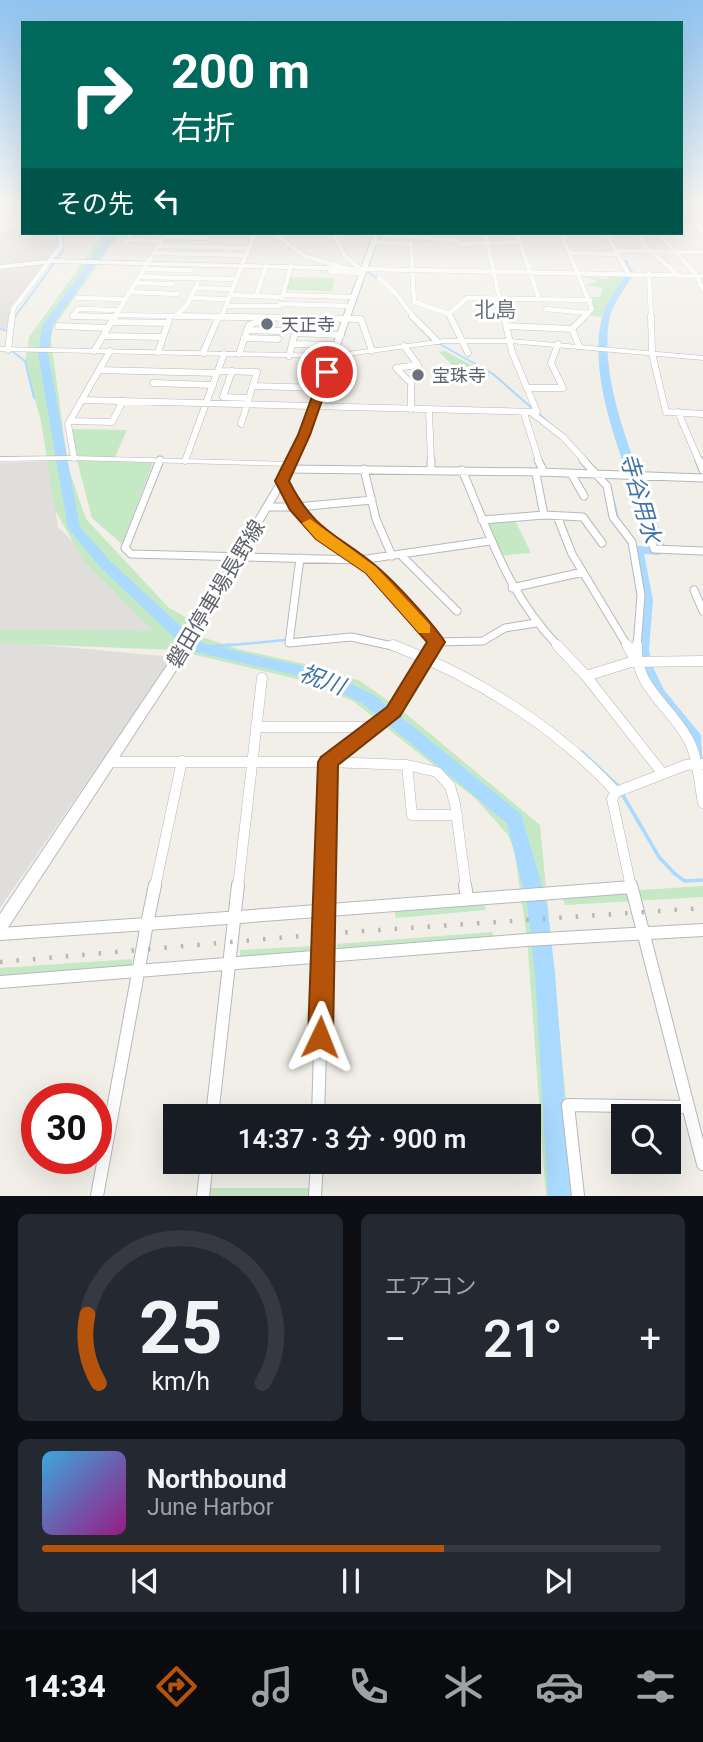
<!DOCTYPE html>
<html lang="ja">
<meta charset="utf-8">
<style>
:root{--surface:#171b24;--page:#242831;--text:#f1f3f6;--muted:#9ea1a6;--line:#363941;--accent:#b45309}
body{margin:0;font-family:Roboto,"Noto Sans JP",sans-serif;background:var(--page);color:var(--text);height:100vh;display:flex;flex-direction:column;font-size:26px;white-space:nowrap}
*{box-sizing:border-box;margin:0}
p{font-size:23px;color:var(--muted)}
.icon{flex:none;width:38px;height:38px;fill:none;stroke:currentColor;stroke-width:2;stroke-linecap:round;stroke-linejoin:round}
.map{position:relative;height:1196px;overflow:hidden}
.side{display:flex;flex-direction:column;gap:18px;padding:18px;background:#0d0f14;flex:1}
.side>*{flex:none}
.hud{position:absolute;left:21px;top:21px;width:662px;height:214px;border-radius:0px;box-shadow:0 7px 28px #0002;background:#00695c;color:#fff;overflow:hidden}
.controls{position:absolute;left:611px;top:1104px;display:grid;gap:14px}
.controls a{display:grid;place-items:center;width:70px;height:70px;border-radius:0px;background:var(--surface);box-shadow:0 7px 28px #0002;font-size:35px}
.speed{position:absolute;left:21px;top:1083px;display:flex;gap:14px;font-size:35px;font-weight:700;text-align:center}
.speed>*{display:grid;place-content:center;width:91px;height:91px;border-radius:50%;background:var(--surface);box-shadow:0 7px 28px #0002;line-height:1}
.speed .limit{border:10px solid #d22;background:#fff;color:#111}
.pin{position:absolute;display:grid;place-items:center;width:60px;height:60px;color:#fff;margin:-30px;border:4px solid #fff;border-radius:50%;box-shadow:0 2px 7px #0007}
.me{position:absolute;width:77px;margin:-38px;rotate:2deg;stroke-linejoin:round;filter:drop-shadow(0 0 5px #0008)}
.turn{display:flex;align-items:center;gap:24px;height:147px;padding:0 35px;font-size:32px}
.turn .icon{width:91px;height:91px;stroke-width:2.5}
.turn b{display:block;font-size:49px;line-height:60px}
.then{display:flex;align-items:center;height:66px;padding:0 35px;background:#0003;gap:14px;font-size:26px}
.big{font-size:52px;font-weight:600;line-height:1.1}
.side .card{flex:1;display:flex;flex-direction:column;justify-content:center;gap:10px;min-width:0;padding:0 24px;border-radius:10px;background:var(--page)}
.side .dial{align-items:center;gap:0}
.dial svg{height:182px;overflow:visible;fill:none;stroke:var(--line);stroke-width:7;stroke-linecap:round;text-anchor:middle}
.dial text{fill:var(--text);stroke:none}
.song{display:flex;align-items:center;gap:21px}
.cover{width:84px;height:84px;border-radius:10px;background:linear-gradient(135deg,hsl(200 70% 55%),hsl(310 70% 35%))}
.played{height:7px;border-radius:4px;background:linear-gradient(90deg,var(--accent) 65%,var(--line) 65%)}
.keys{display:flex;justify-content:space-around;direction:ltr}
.heat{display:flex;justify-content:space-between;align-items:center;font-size:38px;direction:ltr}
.side .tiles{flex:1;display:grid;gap:18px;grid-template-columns:1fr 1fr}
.card:last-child{grid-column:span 2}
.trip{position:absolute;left:163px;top:1104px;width:378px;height:70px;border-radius:0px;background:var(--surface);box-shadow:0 7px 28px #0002;font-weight:600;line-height:70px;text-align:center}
.tab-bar{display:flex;height:112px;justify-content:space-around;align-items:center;background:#090b0e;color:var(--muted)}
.tab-bar .icon{width:49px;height:49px}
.tab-bar .active{color:var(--accent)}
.tab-bar b{font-size:32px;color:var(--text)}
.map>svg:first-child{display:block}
</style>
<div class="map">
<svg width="703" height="1196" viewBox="0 0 703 1196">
<rect width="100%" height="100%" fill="#f1efe8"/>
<path fill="#e0deda" d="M23 228V233H57L61 244 12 305 5 332 0 329V231Z
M48 461 58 527 185 648 0 632V463Z
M0 641 173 657 0 908Z"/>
<path fill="#c5e8c5" d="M104 233H120L53 328 51 340 68 467 86 519 168 607 192 621 173 650 0 643V630L153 631 84 561 55 510 41 421 25 363 29 337Z
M610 273H626L601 317 587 315 591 307 589 297H600L603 288 586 285 597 281 584 276 607 279Z
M288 277 335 278 332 291 284 290Z
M445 351 490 375 473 377 468 372H459L439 352Z
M69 429 127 430 114 459H105L153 463 122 544 92 518Z
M514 518 531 553 497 556 482 520Z
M196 635 238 649 322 668 360 681 399 708 540 825 575 1196H546L527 937 514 849 508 835 476 799 353 701 301 680 175 650Z
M703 886V897L565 905 562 895Z
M483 901 486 910 396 918 394 909Z
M492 932 496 943 338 954 337 944Z
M314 946 315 955 240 961V950Z
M132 959V968L0 978V968Z
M207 1188H310V1196H206Z"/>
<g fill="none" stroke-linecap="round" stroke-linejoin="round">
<path stroke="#aadaff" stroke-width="2" d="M0 206 23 212
M368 272 378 279
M14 318 63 251V233
M412 320 432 340
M0 329 8 331
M438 343 493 374 533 409
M13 352 25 361 34 398
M538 413 579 451"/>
<path stroke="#aadaff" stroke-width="2.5" d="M609 484 618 518
M630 535 637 550
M357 635 375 639
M211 647 316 637"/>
<path stroke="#aadaff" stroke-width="3.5" d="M201 648 230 645
M582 752 617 785 659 857 675 874 685 881 703 880"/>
<path fill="#aadaff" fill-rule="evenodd" d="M110 233H118L52 326 48 354 80 527 110 561 187 632 205 644 321 670 374 695 521 814 547 904 555 973 572 1196H548L535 973 527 904 507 823 362 703 312 679 196 652 177 640 100 567 68 528 38 354 42 326Z
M621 260H627L634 273C626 288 612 304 609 321 598 394 646 481 666 551L659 555 644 554 653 600 649 650 653 667 664 690 701 735 703 770H693L685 737 652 697 637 667 635 650 639 600 630 550 637 546 651 547C633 478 587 393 601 321 604 304 618 288 626 273Z"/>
<defs>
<path id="minor-far4" d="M692 215 703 232
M274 233 304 256 346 268
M333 233 345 256 358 267
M345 233 384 234
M485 233 504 318
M517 233 539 299
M561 233 592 309 583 318
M606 233 628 273
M639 233 646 247 678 275
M658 233 696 274 703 290
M385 235 454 240 460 244 521 242
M164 237 207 238
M127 240 161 241
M373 242 411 244 414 302 449 314 451 318
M125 244 132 233 166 234
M158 246 249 248
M616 251 703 252
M154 253 247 255
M570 253 617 254
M144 269 190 270
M364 269 703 276
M330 272 362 273
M649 274 651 318
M139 277 236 279
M379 278 396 294 414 318
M135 283 172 284
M195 288 232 289
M129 292 178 294
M230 295 282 297
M283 295 354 297
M256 296 266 266
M77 298 125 299
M190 298 228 299
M282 298 291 266
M280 304 351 306
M226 306H280
M546 309 588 313
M449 314 467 298 590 300
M116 315 284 318
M115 317 73 316 78 309 119 310
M174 317 187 305 200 278
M12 318 13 309 61 246 60 233
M114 318 166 233
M221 318 242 265"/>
<path id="minor-far3" d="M73 316 115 317
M177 316 361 319 372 351
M412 316 437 341
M450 316 468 353
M651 316 652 353 666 412 703 414
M112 322 168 323
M58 326 108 328
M508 326 572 329 585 316
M572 329 579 346
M247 330 280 331
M103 336 163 337
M244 338 278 339
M292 344 337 345
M404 346 418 365 396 368 411 383V410
M8 350 12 316
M94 351 115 316
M158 352 169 320
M203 353 218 318
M239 354 249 325 258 322
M289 356 295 333 341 335
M99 370 217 373
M218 371 257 372 241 424
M232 371 223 397 249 398
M153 383 213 385
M253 386 321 388
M530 388H563L551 363 558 344
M82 400 537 412 512 352 504 316
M429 410 431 461
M678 412 699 461
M524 413 539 461
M532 413 563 437 585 461
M70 421 112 422 123 401
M74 458 68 424 110 351
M185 461 224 354"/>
<path id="minor-far2" d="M160 460 125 548 131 554 360 560 490 541
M431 460V470
M538 460 543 470 540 472
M583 460 607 486 613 517 632 542 641 595 637 647
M699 460 703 470
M289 469 540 472 703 478
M364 469 376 519 392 556
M462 470C491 537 507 593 559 647
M536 474 544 515
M572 475 584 496
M632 476 654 549 703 551
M282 481 295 507
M268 507H297L321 536 355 558
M297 507 372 500
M557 516 572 554 628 647
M482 520 544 515 583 517 602 543
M401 555 457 611
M300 558 289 643 351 637 397 647
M360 560 436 642 483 641 505 628 536 623
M512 588 583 572
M694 590 703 611
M433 647 436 642"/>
<path id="minor-far1" d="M393 645C476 677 555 726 616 792
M557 645 586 676 663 774
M627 645 635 659
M637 645C634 687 670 705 688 739 698 756 699 783 703 803
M586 676 631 662 703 661
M256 727H370
M111 762H328L407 765 437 772 450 786 455 804 466 887
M407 765 412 815H457
M155 887 182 761
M238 887 262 678
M324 887 328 762 394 712 434 645
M631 887 612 799 616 792 686 765 703 764"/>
<path id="minor" d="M155 885 147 924 631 887
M465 885 467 897
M631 885 703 1164
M0 934 147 924 97 1196
M0 982 526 940 703 930
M212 1116 238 885
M318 1116 325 885
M203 1196 207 1162
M315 1196 317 1162
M578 1196 568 1105 687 1107"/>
<path id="tertiary" d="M23 206V208L0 210V208Z
M681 214 703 215V217L681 216Z
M252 233H258L245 264 364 267 367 269 364 271 54 263 0 269V265L54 259 240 264Z
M445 339H510L703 356V360L510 343H445L332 358 0 351V347L332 354Z
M72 456 291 462 295 464 291 466 72 460 0 461V457Z"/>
<path id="secondary" d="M374 233H380L308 435 293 469 186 655 5 932 0 934V914L178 649 285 469 300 435Z"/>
</defs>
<use href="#minor-far4" stroke="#b5b8bc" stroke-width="5"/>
<use href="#minor-far3" stroke="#b5b8bc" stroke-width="7"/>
<use href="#minor-far2" stroke="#b5b8bc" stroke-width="9"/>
<use href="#minor-far1" stroke="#b5b8bc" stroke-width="11"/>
<use href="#minor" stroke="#b5b8bc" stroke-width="14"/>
<use href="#tertiary" stroke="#b5b8bc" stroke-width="1"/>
<use href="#secondary" stroke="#b6babf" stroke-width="2"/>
<use href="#minor-far4" stroke="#fff" stroke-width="4.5"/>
<use href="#minor-far3" stroke="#fff" stroke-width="6"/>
<use href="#minor-far2" stroke="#fff" stroke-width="7"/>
<use href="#minor-far1" stroke="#fff" stroke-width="10"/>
<use href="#minor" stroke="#fff" stroke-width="12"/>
<use href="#tertiary" fill="#fff" fill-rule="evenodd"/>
<use href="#secondary" fill="#fff" fill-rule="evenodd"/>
<path stroke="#b6b7b8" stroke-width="4.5" stroke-dasharray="2.5 14" stroke-linecap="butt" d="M0 962 335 933 703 908"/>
</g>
<linearGradient id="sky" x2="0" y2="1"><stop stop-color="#8fc3f1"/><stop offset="0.55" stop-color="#f9f8f5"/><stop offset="1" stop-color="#f9f8f5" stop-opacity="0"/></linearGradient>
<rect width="703" height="373" fill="url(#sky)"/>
<path fill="#b45309" stroke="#753606" stroke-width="2" d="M327 369 332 372 310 435 289 481C315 532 336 533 376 566 394 581 432 622 445 642L400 716 338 765 333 1037 329 1046 320 1050 311 1046 308 1037 318 762 321 757 387 707 427 642 366 573 316 539 290 510 275 481 298 435 321 372Z"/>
<path fill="#f59e0b" d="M310 519 376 567 430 625V633H419L366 573 316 539 302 523Z"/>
<g fill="#6b7280" stroke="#fff" stroke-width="2.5">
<circle cx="267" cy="324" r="7"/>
<circle cx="418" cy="375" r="7"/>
</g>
<g text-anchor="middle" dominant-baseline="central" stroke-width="6" stroke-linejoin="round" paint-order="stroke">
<g font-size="18" fill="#5b616d" stroke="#fff" text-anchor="start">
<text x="281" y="324">天正寺</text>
<text x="432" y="375">宝珠寺</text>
</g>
<g font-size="21" fill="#70757a" stroke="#fff">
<text x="495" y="310">北島</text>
</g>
<g font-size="21" fill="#5f6368" stroke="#fff">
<text transform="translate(216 594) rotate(-59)">磐田停車場長野線</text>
</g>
<g font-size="23" font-style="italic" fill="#4174aa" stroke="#fff">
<text transform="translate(640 498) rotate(74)">寺谷用水</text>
<text transform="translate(322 680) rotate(20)">祝川</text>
</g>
</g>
</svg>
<div class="controls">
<a><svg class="icon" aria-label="search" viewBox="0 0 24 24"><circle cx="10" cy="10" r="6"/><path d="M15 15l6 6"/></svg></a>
</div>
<div class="speed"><div class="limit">30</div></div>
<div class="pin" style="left:327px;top:372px;background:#d93025"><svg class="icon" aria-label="arrive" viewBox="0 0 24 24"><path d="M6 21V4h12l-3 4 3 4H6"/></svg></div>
<svg class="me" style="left:320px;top:1037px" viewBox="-20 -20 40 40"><path d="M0-17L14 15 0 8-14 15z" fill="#b45309" stroke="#fff" stroke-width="4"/></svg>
<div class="trip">14:37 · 3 分 · 900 m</div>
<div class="hud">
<div class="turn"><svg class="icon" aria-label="right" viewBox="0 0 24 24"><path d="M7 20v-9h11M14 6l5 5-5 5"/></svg><div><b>200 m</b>右折</div></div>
<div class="then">その先<svg class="icon" aria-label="left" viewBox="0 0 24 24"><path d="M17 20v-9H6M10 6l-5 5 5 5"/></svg></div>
</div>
</div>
<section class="side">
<div class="tiles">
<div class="card dial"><svg viewBox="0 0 100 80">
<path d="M14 69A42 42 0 1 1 86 69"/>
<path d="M14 69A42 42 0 0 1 9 39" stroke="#b45309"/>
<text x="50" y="56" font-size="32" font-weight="700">25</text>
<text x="50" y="72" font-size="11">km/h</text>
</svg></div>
<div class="card"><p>エアコン</p>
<div class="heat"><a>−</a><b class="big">21°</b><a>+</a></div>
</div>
<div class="card">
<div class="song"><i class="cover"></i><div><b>Northbound</b><p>June Harbor</p></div></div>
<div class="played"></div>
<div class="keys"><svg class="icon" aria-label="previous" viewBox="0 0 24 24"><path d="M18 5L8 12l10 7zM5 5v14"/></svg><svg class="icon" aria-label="pause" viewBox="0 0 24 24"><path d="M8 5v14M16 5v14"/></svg><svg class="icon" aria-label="next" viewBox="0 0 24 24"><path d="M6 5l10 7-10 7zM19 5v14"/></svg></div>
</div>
</div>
</section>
<nav class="tab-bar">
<b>14:34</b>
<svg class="icon active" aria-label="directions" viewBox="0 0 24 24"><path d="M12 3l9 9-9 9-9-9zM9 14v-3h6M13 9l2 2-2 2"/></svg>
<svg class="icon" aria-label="music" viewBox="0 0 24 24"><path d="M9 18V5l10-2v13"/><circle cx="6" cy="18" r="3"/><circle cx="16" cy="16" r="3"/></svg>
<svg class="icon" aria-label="phone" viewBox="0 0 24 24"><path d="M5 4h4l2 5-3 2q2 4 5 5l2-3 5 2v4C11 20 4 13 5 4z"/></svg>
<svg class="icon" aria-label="climate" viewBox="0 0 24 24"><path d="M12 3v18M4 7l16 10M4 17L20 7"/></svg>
<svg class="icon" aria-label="car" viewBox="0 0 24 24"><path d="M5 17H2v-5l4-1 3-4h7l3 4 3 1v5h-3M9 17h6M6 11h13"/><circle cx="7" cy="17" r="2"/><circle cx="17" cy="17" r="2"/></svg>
<svg class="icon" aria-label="filters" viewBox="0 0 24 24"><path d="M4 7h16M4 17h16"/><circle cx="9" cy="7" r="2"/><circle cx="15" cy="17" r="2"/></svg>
</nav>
